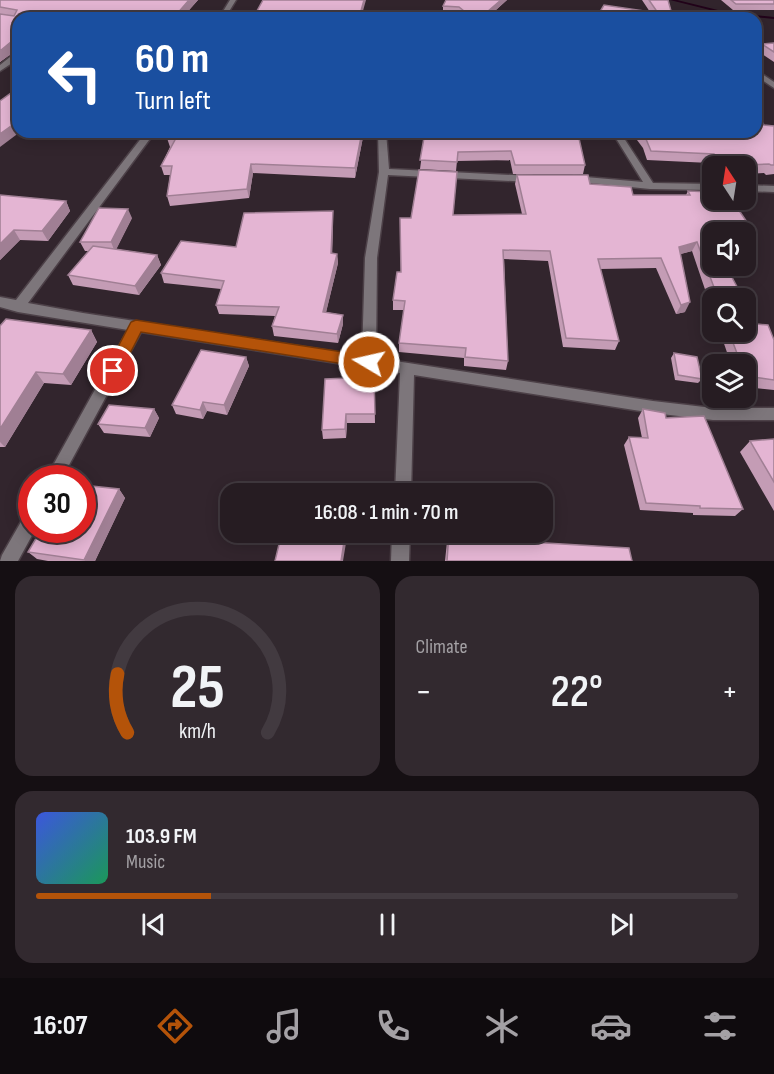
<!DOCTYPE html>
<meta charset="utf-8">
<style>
:root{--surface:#261c22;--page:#32292f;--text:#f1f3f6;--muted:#a4a1a5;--line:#423a40;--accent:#b45309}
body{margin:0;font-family:"Sofia Sans Condensed",sans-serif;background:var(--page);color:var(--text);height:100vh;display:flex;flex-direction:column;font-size:22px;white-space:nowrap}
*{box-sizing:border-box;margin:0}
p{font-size:20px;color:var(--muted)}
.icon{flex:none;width:33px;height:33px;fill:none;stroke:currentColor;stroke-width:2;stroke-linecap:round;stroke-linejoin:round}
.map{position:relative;height:561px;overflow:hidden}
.side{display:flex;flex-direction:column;gap:15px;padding:15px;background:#150f13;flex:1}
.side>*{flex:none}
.top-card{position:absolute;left:12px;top:12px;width:750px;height:126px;border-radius:18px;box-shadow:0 3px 15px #0003,0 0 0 2px var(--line);background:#1a4fa0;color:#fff;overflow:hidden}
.needle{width:39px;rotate:348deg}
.controls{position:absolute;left:702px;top:156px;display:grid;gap:12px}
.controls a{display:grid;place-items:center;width:54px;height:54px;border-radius:12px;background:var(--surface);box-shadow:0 3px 15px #0003,0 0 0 2px var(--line);font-size:30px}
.speed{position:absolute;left:18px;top:465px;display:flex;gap:12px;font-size:30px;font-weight:700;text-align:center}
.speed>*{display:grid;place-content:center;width:78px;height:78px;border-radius:50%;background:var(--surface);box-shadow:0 3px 15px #0003,0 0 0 2px var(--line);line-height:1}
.speed .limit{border:9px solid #d22;background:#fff;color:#111}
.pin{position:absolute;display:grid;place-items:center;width:51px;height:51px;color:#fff;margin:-26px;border:3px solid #fff;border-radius:50%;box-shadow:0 2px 6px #0007}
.me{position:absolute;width:66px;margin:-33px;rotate:279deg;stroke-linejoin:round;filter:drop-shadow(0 0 4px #0008)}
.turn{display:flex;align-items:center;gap:21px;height:126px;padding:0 24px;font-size:27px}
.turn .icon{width:78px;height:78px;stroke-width:2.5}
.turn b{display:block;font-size:42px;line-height:51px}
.big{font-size:45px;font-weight:600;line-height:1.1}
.side .tile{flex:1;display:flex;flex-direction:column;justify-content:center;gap:9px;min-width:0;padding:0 21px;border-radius:18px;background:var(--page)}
.side .dial{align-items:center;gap:0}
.dial svg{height:156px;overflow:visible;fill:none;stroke:var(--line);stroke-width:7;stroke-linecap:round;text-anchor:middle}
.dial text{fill:var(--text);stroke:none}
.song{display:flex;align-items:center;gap:18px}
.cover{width:72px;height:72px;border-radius:9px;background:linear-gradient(135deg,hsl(230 70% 55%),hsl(150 70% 35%))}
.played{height:6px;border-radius:3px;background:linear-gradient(90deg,var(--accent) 25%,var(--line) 25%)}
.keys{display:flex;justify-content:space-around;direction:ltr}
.heat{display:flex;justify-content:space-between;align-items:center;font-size:33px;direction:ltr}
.side .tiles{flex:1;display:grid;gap:15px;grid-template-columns:1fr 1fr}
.tile:last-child{grid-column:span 2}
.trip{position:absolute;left:220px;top:483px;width:333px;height:60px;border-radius:18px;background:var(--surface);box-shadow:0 3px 15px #0003,0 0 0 2px var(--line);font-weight:600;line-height:60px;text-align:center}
.menu{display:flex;height:96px;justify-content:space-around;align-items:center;background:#0f0b0e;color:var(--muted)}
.menu .icon{width:42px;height:42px}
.menu .on{color:var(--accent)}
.menu b{font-size:27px;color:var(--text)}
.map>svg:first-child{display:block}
</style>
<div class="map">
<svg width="774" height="561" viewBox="0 0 774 561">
<rect width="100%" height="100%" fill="#32252d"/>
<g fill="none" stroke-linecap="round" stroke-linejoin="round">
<path fill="#22031a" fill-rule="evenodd" d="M670 0H677L726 12 774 17V19L726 14Z"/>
<defs>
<path id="minor" d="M230 0H236L225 18H219Z
M400 14 458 16 461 18H384Z
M15 53H18V59L0 71V65Z
M756 70 774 82V88L756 76Z
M146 132H155L28 303 83 313 362 356 365 258 379 172 378 132H386L389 169 532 176 537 179 532 182 388 175 377 258 376 358 653 401 713 408H774V420H713L653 413 414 375 411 494H395L400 373 141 332 62 478H46L128 330 18 312 0 307V297L16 300Z
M612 132H620L653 183 712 184V190L650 189 571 181V177L574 176 643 182Z
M746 185 774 186V192L746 191Z
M32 511V530H35L18 561H0L2 555 26 513Z
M392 532H410L409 561H391Z"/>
</defs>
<use href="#minor" stroke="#4d4148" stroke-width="3"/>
<use href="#minor" fill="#7d767b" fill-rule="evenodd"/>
</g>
<path fill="#c49cb5" d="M0 0H198L182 18H18V64H15L11 55 16 51H15L0 62Z
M446 0H507L487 18H444V13H445H443V6Z
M642 0H668L673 18H597L598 15 650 12Z
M721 0H774V10H733Z
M774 43V62L759 52 762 44Z
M764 125 774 126V174L766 175 764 173 746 174V166H713L710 163 647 160 643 148 631 132H756Z
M39 132H119L115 136 105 135 102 138Z
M170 132H364L355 178 253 173 249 198 170 206 167 196 170 175H164L161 166 170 147 167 138Z
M425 132 585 165 583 174H513L510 160 457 161 456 171 420 169Z
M517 175 590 184 633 195H686L688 191 751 228 746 237V232H712V237H710L743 298H712V310L692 251 680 254 685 312 676 314 656 268 600 269 619 341 615 350 563 347 548 261 504 259 508 361 506 370 464 366V358L399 352V343L404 310H393V300L401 272 411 218 453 215 522 214 515 184Z
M0 195 66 201 70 211 48 241 20 240 0 260Z
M132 218 116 249 157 255 161 265 139 295 73 285 68 275 89 251H85L80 242Z
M333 220 332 254H337L338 263 326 312 343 315V324L338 343 274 336 272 326 275 316 219 314 216 305 221 289 164 283 161 273 236 247Z
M757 324 774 340V390L746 387V364H731L720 332H746Z
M0 326 91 330 97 342 71 385 44 383 5 447H0Z
M674 353 702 379 698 383 675 380 671 358Z
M246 357 249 366 227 415 207 411 203 419 176 414 172 405Z
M374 377 375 423H347L346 438 323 439 322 430Z
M154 409 159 418 150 437 104 433 98 424Z
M643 409 666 418 743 509 735 516 693 515V513L640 510 624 445 629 437 642 438 638 418Z
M774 439V511L740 452 750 441Z
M119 489 125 498 95 561H48L37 559 28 552Z
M448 532H484L529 542 632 561H445Z"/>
<path fill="#a07f94" d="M189 0H198L182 18H176V15Z
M364 0H366L361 18H359Z
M501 0H507L487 18H480Z
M11 42 15 51 0 62V51Z
M17 121 18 123V132H20L0 147V134Z
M100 132H104L105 135 102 138Z
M362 132H364L355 178V168Z
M251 164 253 173 249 198 247 189Z
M66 201 70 211 48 241 42 231Z
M128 209 132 218 115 252 111 242Z
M333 211V220L332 263 331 253Z
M14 230 20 240 0 260V244Z
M697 242 692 251 674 256 679 247Z
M337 254 338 263 324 321 323 312Z
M157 255 161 265 139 295 135 286Z
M690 302 685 312 676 314 681 305Z
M343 315V324L338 343 337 334Z
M91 330 97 342 71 385 63 374Z
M246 357 249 366 227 415 224 405Z
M36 372 44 383 5 447 0 442V429Z
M203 402 207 411 203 419 200 410Z
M154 409 159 418 150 437 145 428Z
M346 414 347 423 346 438 345 429Z
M119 489 125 498 95 561H85L84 560Z
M345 535 346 543 343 561H341Z"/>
<path fill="#e4b5d3" stroke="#a07f94" stroke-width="1.5" d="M0 0H189L176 15H170L167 18H18V56L11 55 16 51V45L11 42 0 51V14L14 16 17 10 0 7Z
M263 0H364L359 18H253Z
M446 0H501L480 18H445L444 13H462L464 11 459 7 443 6Z
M649 0H668L673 18H598V15L604 5 658 13Z
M731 0H774V4H736Z
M774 43V52L762 44Z
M18 88V121L0 134V101Z
M756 121H762L764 125 774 126V165H771L769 164 725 166 714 154 651 151 646 139 641 132H756Z
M170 132H362L355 168 251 164 247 189 167 196 172 166H161L176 138H167Z
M425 132H536L578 134 585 165H515L511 151 458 152 457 162 420 160Z
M419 170 457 172 453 215 526 214 517 175H588L590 184 631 187 633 195H690L688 191 712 192V200H732L751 228 705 227 712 241V266H726L743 298H718L697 242 679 247 690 302 681 305 661 258 598 259 619 341 566 338 550 251 503 250 508 361 465 357 466 348 399 343 405 301 393 300 397 272H401L400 218H411Z
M0 195 66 201 42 231 14 230 0 244Z
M99 208 128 209 111 242H80Z
M333 211 331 253 337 254 323 312 343 315 337 334 272 326 279 307 216 305 224 281 161 273 181 241 236 247 244 213Z
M93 246 157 255 135 286 68 275Z
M746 302 757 324 768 325 774 340V380L746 376V364H741L729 332H746Z
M6 319 91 330 63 374 36 372 0 429V326Z
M201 350 246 357 224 405 203 402 200 410 172 405Z
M674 353 697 357 702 379 678 375Z
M374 377 375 414H346L345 429 322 430 325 379Z
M109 405 154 409 145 428 98 424Z
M643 409 665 413 666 418 704 416 743 509 700 508V506L646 503 629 437 648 438Z
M774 439V482L750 441Z
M82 485 119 489 84 560 28 552 41 530H82Z
M282 532H324L345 535 341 561H275Z
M449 532H484L529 540V542L629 548 632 561H447Z"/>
<path fill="#b45309" stroke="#753606" stroke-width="1.5" d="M136 320 369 356 374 358 376 362 374 367 369 368 141 332 119 375 113 377 108 375 105 371 108 366 131 322Z"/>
</svg>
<div class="controls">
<a><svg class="needle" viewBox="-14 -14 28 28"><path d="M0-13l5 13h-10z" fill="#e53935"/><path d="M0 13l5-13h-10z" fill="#a4a1a5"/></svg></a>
<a><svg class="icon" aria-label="sound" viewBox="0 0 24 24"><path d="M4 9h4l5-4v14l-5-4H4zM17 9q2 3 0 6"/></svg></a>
<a><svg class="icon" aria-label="search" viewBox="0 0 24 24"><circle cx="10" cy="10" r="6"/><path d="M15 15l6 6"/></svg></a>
<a><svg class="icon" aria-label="layers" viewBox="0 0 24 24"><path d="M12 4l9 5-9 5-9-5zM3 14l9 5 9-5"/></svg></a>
</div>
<div class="speed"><div class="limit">30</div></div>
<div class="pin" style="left:113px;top:371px;background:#d93025"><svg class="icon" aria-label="arrive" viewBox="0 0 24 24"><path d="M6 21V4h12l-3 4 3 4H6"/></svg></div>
<svg class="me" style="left:369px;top:362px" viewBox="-20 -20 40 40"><circle r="17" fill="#b45309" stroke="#fff" stroke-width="3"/><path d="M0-11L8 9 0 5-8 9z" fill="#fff"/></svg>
<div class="trip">16:08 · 1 min · 70 m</div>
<div class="top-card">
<div class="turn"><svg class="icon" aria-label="left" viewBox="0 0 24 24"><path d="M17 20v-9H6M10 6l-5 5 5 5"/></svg><div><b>60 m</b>Turn left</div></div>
</div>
</div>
<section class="side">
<div class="tiles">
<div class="tile dial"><svg viewBox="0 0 100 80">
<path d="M14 69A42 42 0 1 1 86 69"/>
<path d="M14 69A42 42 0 0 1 9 39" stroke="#b45309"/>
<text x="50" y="56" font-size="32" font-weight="700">25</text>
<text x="50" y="72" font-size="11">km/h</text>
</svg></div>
<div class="tile"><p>Climate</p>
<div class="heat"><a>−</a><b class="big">22°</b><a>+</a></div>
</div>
<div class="tile">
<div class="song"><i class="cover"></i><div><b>103.9 FM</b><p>Music</p></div></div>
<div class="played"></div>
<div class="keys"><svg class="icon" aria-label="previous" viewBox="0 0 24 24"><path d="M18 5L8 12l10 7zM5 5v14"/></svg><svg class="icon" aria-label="pause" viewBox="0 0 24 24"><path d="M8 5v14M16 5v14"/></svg><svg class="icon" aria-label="next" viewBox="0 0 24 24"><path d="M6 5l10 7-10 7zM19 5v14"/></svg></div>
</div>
</div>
</section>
<nav class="menu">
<b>16:07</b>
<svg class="icon on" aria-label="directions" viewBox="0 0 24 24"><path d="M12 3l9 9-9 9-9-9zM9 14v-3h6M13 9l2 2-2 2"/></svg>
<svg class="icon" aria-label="music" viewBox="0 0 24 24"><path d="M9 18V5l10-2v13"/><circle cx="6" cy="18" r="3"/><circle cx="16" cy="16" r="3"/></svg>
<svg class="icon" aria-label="phone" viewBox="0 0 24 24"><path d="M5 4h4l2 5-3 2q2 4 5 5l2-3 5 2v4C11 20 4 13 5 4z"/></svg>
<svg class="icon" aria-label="climate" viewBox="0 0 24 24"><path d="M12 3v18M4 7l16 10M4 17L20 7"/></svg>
<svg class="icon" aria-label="car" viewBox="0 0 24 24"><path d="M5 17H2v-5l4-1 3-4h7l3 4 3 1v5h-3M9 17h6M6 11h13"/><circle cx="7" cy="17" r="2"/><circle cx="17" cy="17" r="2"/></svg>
<svg class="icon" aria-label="filters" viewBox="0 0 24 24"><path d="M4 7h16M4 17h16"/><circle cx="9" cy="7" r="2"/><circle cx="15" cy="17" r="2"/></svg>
</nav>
